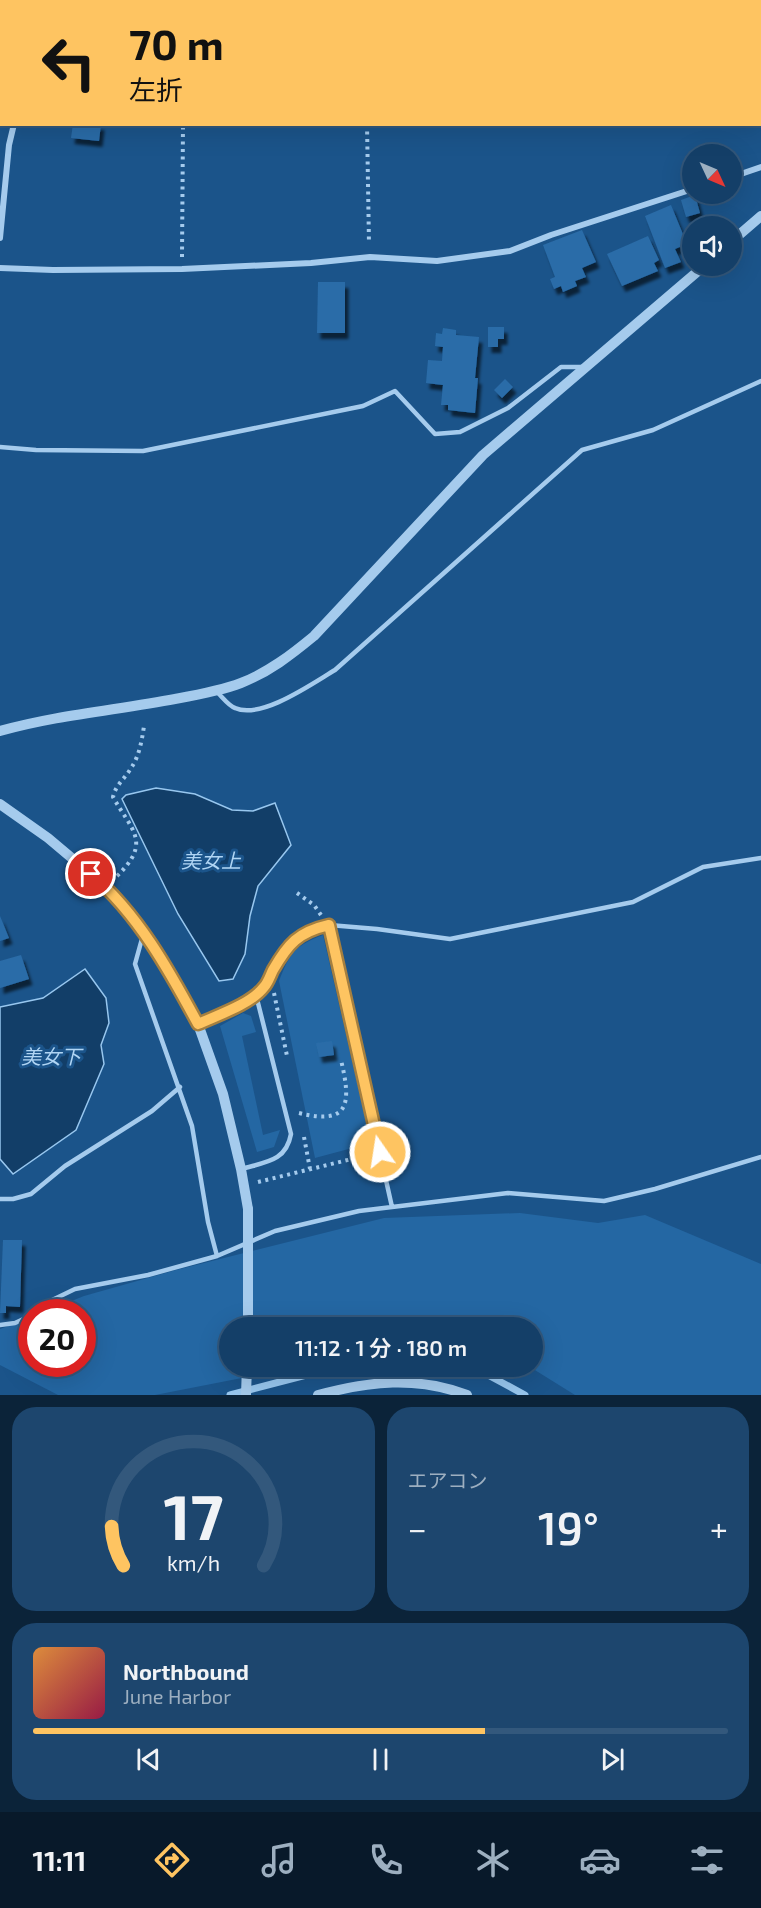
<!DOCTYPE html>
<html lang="ja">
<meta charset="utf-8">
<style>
:root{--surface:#143f68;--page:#1d466e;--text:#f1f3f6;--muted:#9dafc0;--line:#33587c;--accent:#fec461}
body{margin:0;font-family:"Exo 2","Noto Sans JP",sans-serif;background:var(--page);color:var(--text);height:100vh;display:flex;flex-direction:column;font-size:22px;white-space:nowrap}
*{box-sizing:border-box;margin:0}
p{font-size:20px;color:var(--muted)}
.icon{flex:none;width:33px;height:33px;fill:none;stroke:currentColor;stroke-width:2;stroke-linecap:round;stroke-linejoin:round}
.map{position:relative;height:1395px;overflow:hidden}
.drawer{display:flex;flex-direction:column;gap:12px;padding:12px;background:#0b2339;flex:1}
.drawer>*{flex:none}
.hud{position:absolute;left:0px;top:0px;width:762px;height:126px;box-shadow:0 6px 24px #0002,0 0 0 2px var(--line);background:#fec461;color:#111;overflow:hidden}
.needle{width:39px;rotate:134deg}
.buttons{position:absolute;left:682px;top:144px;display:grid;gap:12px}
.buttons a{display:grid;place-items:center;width:60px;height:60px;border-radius:50%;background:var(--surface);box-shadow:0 6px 24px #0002,0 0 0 2px var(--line);font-size:30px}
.speed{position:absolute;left:18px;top:1299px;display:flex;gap:12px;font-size:30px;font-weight:700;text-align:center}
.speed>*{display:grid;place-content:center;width:78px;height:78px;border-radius:50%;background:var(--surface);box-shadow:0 6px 24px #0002,0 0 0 2px var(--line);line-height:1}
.speed .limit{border:9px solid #d22;background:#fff;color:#111}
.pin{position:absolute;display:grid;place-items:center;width:51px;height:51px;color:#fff;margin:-26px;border:3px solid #fff;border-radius:50%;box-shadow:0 2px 6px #0007}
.me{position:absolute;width:66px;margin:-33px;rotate:347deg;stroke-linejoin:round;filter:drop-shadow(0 0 4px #0008)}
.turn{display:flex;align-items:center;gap:21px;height:126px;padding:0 30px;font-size:27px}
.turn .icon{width:78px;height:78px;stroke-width:2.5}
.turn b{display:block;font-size:42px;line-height:51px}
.big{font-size:45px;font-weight:600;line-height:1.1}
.drawer .widget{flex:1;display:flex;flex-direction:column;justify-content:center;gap:9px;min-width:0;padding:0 21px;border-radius:24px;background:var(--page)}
.drawer .dial{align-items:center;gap:0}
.dial svg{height:156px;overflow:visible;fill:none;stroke:var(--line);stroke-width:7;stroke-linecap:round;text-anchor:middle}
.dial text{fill:var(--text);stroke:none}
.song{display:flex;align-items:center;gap:18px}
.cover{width:72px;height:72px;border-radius:9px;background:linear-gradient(135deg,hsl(30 70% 55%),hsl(340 70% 35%))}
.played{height:6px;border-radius:3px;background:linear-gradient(90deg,var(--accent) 65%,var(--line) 65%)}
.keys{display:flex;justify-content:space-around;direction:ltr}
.heat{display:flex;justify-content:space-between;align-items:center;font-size:33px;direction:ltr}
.drawer .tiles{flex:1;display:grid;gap:12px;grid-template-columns:1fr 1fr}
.widget:last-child{grid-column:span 2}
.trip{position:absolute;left:219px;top:1317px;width:324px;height:60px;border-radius:30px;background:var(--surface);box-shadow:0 6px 24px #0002,0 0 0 2px var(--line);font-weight:600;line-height:60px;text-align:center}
.dock{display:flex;height:96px;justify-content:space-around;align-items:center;background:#08192a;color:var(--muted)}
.dock .icon{width:42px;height:42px}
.dock .on{color:var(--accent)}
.dock b{font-size:27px;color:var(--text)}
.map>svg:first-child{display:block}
</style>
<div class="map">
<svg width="761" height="1395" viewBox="0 0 761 1395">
<defs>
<filter id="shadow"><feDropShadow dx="3.5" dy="6" stdDeviation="1.5" flood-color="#0009"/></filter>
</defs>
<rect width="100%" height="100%" fill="#1b548a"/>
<path fill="#2467a3" d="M323 935 371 1143 315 1158 279 981C290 953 294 946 323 935Z
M243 1013 251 1016 256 1032 242 1036 263 1135 280 1130 274 1147 257 1152 220 1026Z
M520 1213 598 1223 645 1215 761 1264V1395H575L530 1367 532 1366V1328H230V1366L298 1367 155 1395H58L0 1365V1329L31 1318 32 1364H82V1312H44L84 1296 176 1270 384 1218Z"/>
<path fill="#123e68" stroke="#98c7ef" stroke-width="1.5" d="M156 788 195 794 232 810 253 811 275 803 291 845 258 886 250 916 245 954 233 979 219 981 178 914 122 799 126 795Z
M85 969 106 998 109 1023 101 1045 104 1064 76 1130 13 1174 0 1159V1007L43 998Z"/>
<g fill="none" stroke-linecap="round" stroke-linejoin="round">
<path stroke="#98c7ef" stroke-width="7" d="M463 1366 488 1375 525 1395
M230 1395 314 1373 374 1366"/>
</g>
<path fill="#2a6ca8" filter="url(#shadow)" d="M73 124H101L99 141 71 138Z
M695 195 700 213 686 217 681 200Z
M671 205 687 244 675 249 681 262 665 268 645 216Z
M582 230 596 262 582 268 586 277 575 281 577 286 563 292 561 286 554 289 550 279 555 277 543 245Z
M648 236 659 260 654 263 658 271 622 286 607 254Z
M318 282H345V333H317Z
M488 327H504V339H498V347H488Z
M443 328 456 330V335L479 337 475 378H478L475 413 448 410V405H441L443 385 426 383 428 360 442 361 443 347 435 346 436 333 442 334Z
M505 379 513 387 502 398 494 390Z
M0 916 9 938 0 941Z
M21 955 29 979 0 988V961Z
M332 1041 334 1055 319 1057 316 1043Z
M3 1240H22L20 1307 6 1306V1313H0Z"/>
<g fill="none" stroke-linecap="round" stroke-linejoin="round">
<path stroke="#a5cbed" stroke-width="4" stroke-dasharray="3 4.5" stroke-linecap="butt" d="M0 15H2
M367 124 369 244
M182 257 183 124
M117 876C152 842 132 831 113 797 116 784 125 779 131 768 139 757 142 740 144 726
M297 893 314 905 321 915
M274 993 287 1056
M299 1113C351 1126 351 1102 341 1060
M304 1137 310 1169
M258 1182 368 1155"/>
<path stroke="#a5cbed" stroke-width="4.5" d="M0 447 36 450 143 451 363 406 395 391 435 434 460 432 508 408 561 367H582
M218 693C223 698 229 706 235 708 261 720 313 683 335 670L582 450 653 430 761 381
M143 935 135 964 192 1126 208 1222 217 1256
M198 1024C218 1015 251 1004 264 987 268 983 270 976 273 970 287 944 298 932 329 925
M241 1169C265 1162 286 1162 291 1134L256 995
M0 1199H13L31 1194 65 1166 152 1111 180 1087
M392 1207 329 925 377 929 450 939 633 902 703 867 761 858
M35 1312 46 1303 75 1289 148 1275 217 1256 275 1231 359 1211 508 1193 604 1201 655 1189 761 1157
M0 1325 15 1323 32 1315"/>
<path stroke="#a5cbed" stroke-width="6" d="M60 2 61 0
M732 177 761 167
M0 238 9 145 14 124
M0 268 53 270 182 269 311 263 370 257 437 261 510 251 551 235 693 189"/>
<path stroke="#a5cbed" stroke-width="10" d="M732 241 761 216
M0 731C57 715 117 710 175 699 197 695 220 691 241 683 269 672 291 655 314 636L483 455 704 266
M0 804 48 838 105 886 143 932 161 957 198 1024 223 1094 241 1169 248 1209
M246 1395 247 1366
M318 1395C370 1381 416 1376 467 1395"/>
<path stroke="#a5cbed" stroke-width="10" d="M248 1328V1209"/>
</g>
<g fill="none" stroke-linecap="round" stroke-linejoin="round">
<defs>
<path id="route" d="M91 874C138 914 169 970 198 1024 218 1015 251 1004 264 987 268 983 270 976 273 970 288 944 298 932 329 925L380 1152"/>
</defs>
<use href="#route" stroke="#a57f3f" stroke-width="15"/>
<use href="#route" stroke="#fec461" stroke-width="10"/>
</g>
<g text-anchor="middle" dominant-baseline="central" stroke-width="6" stroke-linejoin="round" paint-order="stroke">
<g font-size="20" font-style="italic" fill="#b0d5f4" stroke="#1b548a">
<text x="211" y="860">美女上</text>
<text x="51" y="1056">美女下</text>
</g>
</g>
</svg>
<div class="buttons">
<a><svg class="needle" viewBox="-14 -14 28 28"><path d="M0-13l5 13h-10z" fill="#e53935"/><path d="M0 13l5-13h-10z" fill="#9dafc0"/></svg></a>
<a><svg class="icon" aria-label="sound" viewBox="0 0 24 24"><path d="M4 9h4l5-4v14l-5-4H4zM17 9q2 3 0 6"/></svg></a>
</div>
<div class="speed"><div class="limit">20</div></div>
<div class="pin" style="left:91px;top:874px;background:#d93025"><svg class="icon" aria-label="arrive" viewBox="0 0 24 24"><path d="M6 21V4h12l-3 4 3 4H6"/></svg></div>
<svg class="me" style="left:380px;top:1152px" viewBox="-20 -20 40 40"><circle r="17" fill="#fec461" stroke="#fff" stroke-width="3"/><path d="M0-11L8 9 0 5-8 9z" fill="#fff"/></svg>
<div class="trip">11:12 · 1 分 · 180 m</div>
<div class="hud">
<div class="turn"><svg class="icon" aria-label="left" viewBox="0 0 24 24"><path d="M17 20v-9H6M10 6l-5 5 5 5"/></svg><div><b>70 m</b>左折</div></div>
</div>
</div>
<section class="drawer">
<div class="tiles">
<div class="widget dial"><svg viewBox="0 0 100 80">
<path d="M14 69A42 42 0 1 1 86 69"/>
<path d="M14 69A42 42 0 0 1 8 49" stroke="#fec461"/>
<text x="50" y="56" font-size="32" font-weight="700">17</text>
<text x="50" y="72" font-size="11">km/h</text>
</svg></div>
<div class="widget"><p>エアコン</p>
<div class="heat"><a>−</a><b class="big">19°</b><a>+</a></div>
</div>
<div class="widget">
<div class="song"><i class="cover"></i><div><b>Northbound</b><p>June Harbor</p></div></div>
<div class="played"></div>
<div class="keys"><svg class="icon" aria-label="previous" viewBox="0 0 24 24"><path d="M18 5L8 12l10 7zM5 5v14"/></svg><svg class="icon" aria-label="pause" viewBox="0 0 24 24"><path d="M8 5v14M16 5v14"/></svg><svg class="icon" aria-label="next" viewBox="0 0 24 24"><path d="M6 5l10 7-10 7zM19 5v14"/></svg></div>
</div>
</div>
</section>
<nav class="dock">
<b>11:11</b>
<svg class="icon on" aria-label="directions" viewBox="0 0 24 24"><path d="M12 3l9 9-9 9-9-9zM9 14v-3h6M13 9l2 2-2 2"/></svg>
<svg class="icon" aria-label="music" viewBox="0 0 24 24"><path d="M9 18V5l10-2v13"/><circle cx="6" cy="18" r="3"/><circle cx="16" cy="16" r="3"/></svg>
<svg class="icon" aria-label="phone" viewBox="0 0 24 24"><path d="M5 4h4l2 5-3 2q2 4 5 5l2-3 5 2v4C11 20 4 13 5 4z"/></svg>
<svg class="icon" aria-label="climate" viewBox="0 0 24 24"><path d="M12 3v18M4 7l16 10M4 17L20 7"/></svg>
<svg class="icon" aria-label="car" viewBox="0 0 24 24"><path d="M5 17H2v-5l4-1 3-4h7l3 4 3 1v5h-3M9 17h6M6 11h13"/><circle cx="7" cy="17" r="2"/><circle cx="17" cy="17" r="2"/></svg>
<svg class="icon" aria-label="filters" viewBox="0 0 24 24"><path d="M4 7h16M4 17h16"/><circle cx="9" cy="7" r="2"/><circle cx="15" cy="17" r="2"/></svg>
</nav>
